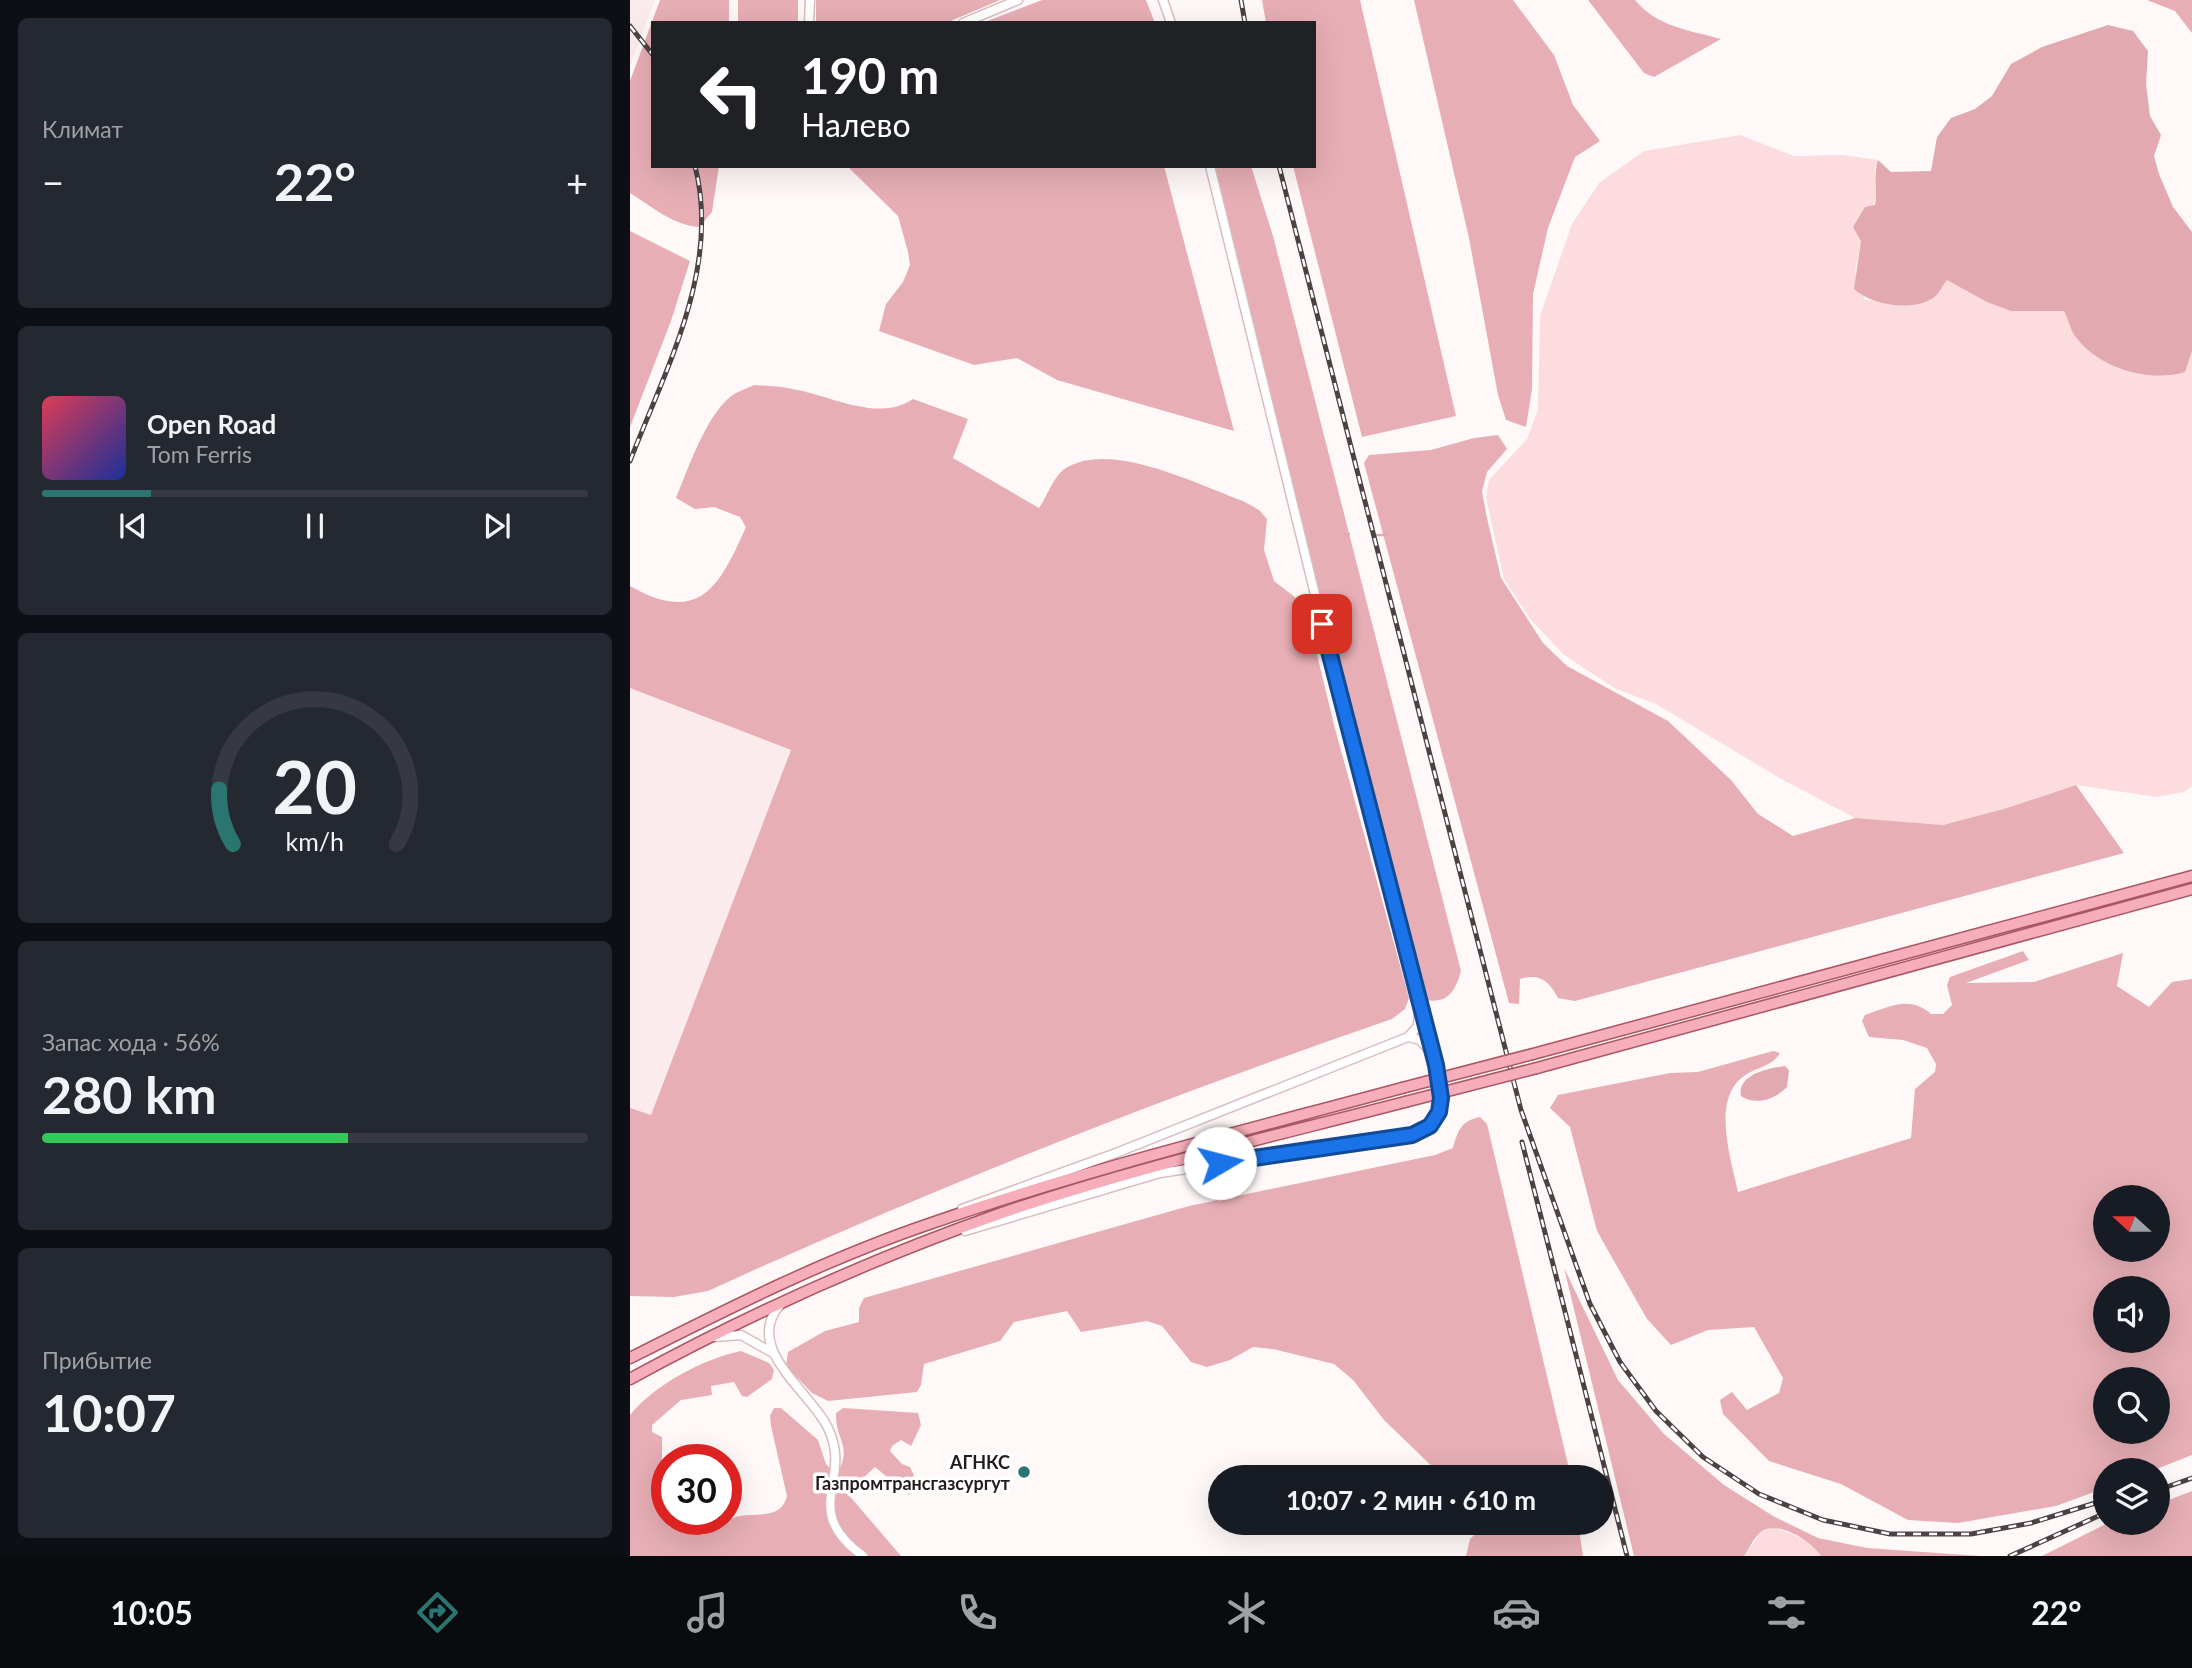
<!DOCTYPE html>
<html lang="ru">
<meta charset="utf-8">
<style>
:root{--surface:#171b24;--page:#242831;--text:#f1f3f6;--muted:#9ea1a6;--line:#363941;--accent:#2b7571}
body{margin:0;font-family:Lato,sans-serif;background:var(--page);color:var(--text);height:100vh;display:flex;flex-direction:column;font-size:26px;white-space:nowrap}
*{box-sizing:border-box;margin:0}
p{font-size:23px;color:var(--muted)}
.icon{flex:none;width:38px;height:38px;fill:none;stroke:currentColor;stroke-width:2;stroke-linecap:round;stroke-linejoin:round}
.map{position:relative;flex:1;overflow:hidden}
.drawer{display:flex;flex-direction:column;gap:18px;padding:18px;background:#0d0f14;width:630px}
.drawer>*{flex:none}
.banner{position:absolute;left:21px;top:21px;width:665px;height:147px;border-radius:0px;box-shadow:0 7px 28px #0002;background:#202124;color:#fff;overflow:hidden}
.needle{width:46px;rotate:291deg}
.buttons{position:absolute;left:1463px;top:1185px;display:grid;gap:14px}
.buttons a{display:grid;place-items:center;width:77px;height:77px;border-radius:50%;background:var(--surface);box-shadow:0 7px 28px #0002;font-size:35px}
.speed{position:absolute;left:21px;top:1444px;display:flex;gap:14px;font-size:35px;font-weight:700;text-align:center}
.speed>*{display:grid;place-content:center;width:91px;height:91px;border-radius:50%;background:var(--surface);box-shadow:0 7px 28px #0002;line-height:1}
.speed .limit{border:10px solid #d22;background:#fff;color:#111}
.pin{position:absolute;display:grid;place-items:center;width:60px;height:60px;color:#fff;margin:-30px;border-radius:14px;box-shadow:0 4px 10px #0006}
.me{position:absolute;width:77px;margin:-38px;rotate:82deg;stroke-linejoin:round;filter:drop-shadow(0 0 5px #0008)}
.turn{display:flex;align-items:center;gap:24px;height:147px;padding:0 35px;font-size:32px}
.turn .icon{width:91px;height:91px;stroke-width:2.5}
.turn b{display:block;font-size:49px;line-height:60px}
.big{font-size:52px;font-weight:700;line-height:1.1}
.drawer .card{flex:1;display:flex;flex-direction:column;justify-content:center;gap:10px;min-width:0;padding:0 24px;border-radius:10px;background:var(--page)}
.drawer .dial{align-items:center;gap:0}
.dial svg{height:182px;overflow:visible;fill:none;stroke:var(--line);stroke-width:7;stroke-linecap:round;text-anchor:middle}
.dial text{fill:var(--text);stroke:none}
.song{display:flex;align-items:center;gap:21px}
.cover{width:84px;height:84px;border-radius:10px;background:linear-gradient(135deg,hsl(350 70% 55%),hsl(230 70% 35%))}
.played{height:7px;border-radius:4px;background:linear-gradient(90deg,var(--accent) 20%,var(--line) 20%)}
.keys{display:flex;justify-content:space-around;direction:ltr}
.heat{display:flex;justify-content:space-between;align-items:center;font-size:38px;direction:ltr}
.charge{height:10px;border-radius:5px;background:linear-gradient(90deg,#34c759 56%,var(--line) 0)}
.trip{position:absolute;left:578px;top:1465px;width:406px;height:70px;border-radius:35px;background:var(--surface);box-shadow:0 7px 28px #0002;font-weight:700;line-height:70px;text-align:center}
.tabs{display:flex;height:112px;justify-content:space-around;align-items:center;background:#090b0e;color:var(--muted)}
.tabs .icon{width:49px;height:49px}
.tabs .selected{color:var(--accent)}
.tabs b{font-size:32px;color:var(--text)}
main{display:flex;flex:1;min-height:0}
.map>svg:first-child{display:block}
</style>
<main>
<section class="drawer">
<div class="card"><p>Климат</p>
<div class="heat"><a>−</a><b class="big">22°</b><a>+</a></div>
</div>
<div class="card">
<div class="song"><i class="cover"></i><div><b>Open Road</b><p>Tom Ferris</p></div></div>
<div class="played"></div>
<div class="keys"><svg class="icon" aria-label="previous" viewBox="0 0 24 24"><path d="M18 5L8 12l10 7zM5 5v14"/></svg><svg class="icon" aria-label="pause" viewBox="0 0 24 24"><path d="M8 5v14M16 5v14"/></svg><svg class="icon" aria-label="next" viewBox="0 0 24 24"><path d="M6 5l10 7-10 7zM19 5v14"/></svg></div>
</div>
<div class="card dial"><svg viewBox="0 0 100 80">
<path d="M14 69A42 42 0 1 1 86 69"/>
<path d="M14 69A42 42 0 0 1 8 45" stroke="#2b7571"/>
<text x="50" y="56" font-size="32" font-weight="700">20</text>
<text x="50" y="72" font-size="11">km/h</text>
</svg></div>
<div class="card"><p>Запас хода · 56%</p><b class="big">280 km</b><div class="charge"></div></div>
<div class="card"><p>Прибытие</p><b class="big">10:07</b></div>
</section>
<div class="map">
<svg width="1562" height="1556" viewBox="0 0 1562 1556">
<rect width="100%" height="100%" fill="#fff8f9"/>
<path fill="#fbebed" d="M0 0H25L0 66Z
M0 688 161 750 21 1116 0 1108Z"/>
<path fill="#fcdcdf" d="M1110 135 1164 156 1213 155 1248 160 1244 171 1249 189 1231 241 1225 272 1235 300 1304 297 1317 280 1434 311 1559 353 1562 351V786L1554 792 1527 797 1446 785 1377 808 1313 825 1225 818 1153 780 1026 704 986 689 934 655 901 620 874 579 856 497 859 480 897 439 908 410 910 316 942 224 969 183 1014 151Z
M1143 1528C1161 1532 1181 1541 1191 1556H1114L1131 1532Z"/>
<path fill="#e7aeb5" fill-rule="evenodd" d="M30 0H99V23H23V166H89L82 212 69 227C42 225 23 207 0 193V81Z
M108 0H168V23H108Z
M186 0H370L316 23H186Z
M412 0H516L525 23H352Z
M632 0H730L826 416 732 437 663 166H684V23H636Z
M784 0H883L924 55 943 105 970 141 945 157 918 228 903 294 902 389 896 427 876 420 868 395 839 238Z
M958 0H1005C1027 27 1059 30 1091 39L1024 77 1014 73Z
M1517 0H1562V33L1545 11Z
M217 166H534L604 431 427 380 387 358 344 365 249 331 256 304 273 282 280 265 278 252 268 216Z
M585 166H621L643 236 831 971C826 990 818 1004 796 1000L748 832Z
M0 231 60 261 41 321 0 427Z
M124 385C137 386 150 386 162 389 201 395 247 423 283 399L338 419 323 458 409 508C417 497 424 475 436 468 481 440 566 484 613 501L629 510 637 519 634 550 644 581 675 605 704 725 779 998 775 1009 762 1019C530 1099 302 1188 78 1291L44 1297 0 1296V1108L21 1115 161 750 0 688V586C69 625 89 588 116 527L110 517 84 507 65 509 46 498C58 469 75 418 100 397 106 392 116 389 124 385Z
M868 435 877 449 857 472 852 491 857 518 871 578 913 643 937 666 1038 721 1101 780 1128 814 1163 836 1225 818 1313 825 1377 808 1446 785 1494 853 945 1001 928 998C919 981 910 973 890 979L889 1004 879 1003 734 463 739 455 801 450 844 438Z
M1393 951 1399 960 1336 983 1404 982 1493 953 1487 986 1519 1007 1542 982 1562 979V1455L1524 1470H1475V1488L1426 1506 1328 1523 1278 1520 1211 1484 1139 1461 1093 1414 1090 1400 1102 1392 1117 1410 1149 1393 1153 1378 1124 1327 1078 1330 1041 1345 1017 1319 967 1231 940 1127 920 1108 928 1095 1040 1073 1068 1072 1143 1051 1150 1053C1142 1067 1126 1067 1114 1076 1081 1099 1101 1159 1108 1192L1281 1138 1285 1089 1305 1072 1306 1064 1297 1048 1273 1040 1239 1037 1232 1021 1235 1015C1260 1007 1279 995 1301 1014H1313L1322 1005 1317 985 1320 977ZM1475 1197H1528V1250H1475ZM1475 1288H1528V1340H1475ZM1475 1379H1528V1432H1475Z
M850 1117 857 1124 941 1477H813L754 1420 723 1380 704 1364 643 1349 623 1347 600 1360 577 1367 561 1362 532 1326 517 1321 451 1332 437 1311 384 1322 370 1341 294 1364 291 1385 287 1392 198 1401 182 1393 156 1366 158 1352 195 1331 229 1322V1308L234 1298 559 1206 805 1155 823 1148C828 1130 831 1121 850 1117Z
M934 1268 988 1380 1034 1434 1094 1485 1143 1516 1188 1538 1237 1548 1350 1556H1191C1182 1542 1148 1519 1131 1532 1124 1537 1119 1549 1114 1556H1004Z
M111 1351 139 1363 144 1370 142 1379 117 1397 112 1396 104 1382 81 1386 82 1395 51 1400 22 1425V1432L32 1437V1487L37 1501V1519H48L56 1531 74 1535C85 1531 93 1522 103 1518 121 1510 150 1523 157 1496L141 1426 140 1416 144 1408H151L188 1440 196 1464 206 1475C224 1446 205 1441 206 1413L213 1408 288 1413 291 1425 281 1446 271 1440 262 1446 260 1451 272 1464 280 1467 289 1486 279 1495 245 1467 217 1493 271 1556H0V1415C24 1385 73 1359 111 1351Z
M1562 1491V1556H1412L1478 1523 1528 1522V1504Z
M857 1523H948L953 1556H836L840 1539Z"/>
<path fill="#e2a9b0" d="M1478 25 1503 31 1518 51 1516 84 1520 116 1531 135 1524 156 1529 174 1543 207 1562 232V351L1555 372C1519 383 1468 368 1445 336 1440 329 1438 318 1434 311H1381L1357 302 1317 280C1313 285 1309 294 1303 298 1282 312 1241 305 1224 289L1231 241 1223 227 1235 207 1245 205C1248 189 1243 175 1248 160L1261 172 1301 171 1307 137 1321 118 1345 109 1362 96 1381 64 1412 47Z
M1155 1066 1159 1070 1157 1087C1145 1099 1127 1106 1111 1096 1107 1074 1139 1068 1155 1066Z"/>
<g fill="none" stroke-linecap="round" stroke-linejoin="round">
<path stroke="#e2a9b0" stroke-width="2.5" d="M715 534H719
M747 535H756"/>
<defs>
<path id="minor" d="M533 0 541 23
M179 23 180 0
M333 23 388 0
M778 1037 790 1040 800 1051
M332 1209 486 1153 778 1037 788 1026 789 1011
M335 1231 530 1173 782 1135 800 1126 809 1112 811 1098 806 1065 717 725 580 166
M151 1304C112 1346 178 1390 197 1426 225 1480 168 1509 233 1556
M85 1337 111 1335 143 1353"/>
<path id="major" d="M903 1054 1562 876
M907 1068 1562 889
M0 1358C97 1309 196 1259 299 1224 454 1170 613 1131 772 1088
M0 1379C119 1314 244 1258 372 1213 504 1168 640 1137 775 1102"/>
</defs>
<use href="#minor" stroke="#d9bdc0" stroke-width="11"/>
<use href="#major" stroke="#a95765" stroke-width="13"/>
<use href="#minor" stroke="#fff" stroke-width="8"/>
<use href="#major" stroke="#f6aebb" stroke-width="10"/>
<defs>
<path id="rail" d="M611 0 615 23
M0 26 23 55
M649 166 891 1110 960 1304 990 1362 1026 1411 1073 1457 1129 1494 1193 1520 1260 1534H1341L1401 1523 1475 1500
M0 461C36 368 91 268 65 166
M892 1142 997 1556
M1528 1490 1562 1478
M1380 1556 1475 1513"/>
</defs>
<use href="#rail" stroke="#4b4243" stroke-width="5"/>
<use href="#rail" stroke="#fff" stroke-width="2.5" stroke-dasharray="8" stroke-linecap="butt"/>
<defs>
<path id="major-bridge" d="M772 1088 903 1054
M775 1102 907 1068"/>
</defs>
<use href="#major-bridge" stroke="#a95765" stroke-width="13" stroke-linecap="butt"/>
<use href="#major-bridge" stroke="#f6aebb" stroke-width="10"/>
</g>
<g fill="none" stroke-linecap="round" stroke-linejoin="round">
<defs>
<path id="route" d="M590 1163 782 1135 800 1126 809 1112 811 1098 806 1065 692 624"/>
</defs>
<use href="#route" stroke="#114b97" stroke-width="18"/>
<use href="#route" stroke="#1a73e8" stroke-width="12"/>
</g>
<circle fill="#2b7571" stroke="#fff" stroke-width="2.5" cx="394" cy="1472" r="7"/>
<g text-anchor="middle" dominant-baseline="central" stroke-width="7" stroke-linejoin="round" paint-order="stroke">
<g font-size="18" font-weight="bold" fill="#251b1c" stroke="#fff" text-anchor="end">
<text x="380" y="1462">АГНКС<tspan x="380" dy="21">Газпромтрансгазсургут</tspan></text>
</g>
</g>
</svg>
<div class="buttons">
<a><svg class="needle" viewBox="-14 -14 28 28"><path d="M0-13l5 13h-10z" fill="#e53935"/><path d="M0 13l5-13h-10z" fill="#9ea1a6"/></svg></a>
<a><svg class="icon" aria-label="sound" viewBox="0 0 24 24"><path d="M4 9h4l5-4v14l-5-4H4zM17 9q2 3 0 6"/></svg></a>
<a><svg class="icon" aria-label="search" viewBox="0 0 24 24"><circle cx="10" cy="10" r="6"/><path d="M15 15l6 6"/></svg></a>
<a><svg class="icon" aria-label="layers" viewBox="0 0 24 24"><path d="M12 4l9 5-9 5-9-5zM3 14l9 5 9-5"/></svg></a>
</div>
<div class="speed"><div class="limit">30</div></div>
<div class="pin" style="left:692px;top:624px;background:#d93025"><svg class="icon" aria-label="arrive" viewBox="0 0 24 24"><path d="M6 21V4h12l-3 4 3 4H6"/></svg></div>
<svg class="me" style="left:590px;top:1163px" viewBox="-20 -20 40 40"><circle r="19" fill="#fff"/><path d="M0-13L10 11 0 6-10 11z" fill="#1a73e8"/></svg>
<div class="trip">10:07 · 2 мин · 610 m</div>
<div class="banner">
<div class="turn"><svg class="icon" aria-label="left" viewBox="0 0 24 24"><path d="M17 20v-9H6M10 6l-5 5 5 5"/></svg><div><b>190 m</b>Налево</div></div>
</div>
</div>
</main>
<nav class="tabs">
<b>10:05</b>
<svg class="icon selected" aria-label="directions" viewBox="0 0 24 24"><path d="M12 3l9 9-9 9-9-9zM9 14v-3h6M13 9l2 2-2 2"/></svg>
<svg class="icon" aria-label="music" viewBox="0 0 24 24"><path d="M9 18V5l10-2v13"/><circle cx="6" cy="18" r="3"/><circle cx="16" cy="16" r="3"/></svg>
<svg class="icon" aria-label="phone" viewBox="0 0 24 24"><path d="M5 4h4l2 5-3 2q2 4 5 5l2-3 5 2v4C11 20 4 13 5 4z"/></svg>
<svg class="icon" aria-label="climate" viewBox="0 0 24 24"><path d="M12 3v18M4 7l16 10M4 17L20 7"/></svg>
<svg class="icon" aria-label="car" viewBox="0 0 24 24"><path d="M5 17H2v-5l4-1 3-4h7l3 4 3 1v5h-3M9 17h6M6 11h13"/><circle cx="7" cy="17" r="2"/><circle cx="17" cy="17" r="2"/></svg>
<svg class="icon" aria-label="filters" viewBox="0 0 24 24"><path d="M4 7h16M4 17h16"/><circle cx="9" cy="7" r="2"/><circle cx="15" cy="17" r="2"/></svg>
<b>22°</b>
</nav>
